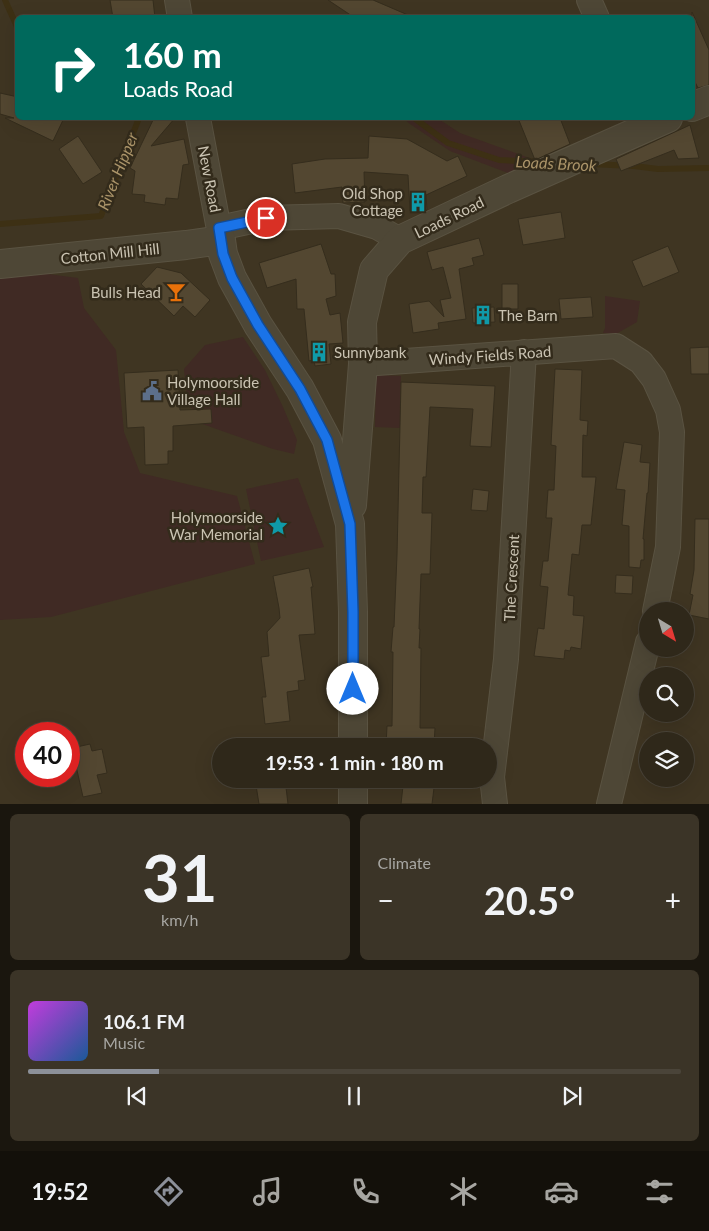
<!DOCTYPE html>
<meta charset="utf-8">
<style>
:root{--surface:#2f281a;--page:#3b3427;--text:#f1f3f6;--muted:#a7a6a2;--line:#4a4439;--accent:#8c9099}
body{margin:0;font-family:Lato,sans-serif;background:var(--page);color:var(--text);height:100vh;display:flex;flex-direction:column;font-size:19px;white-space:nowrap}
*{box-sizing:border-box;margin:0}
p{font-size:16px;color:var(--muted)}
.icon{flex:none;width:28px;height:28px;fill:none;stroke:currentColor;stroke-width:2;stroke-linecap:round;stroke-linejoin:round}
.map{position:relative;height:804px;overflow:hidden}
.panel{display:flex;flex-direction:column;gap:10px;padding:10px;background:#1a160e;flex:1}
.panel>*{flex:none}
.hud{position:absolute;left:15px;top:15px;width:680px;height:105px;border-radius:8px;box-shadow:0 5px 20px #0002,0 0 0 1px var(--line);background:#00695c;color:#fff;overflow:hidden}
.needle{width:32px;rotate:142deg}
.controls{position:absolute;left:639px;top:602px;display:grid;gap:10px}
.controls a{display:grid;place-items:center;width:55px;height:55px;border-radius:50%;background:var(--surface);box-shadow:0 5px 20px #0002,0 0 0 1px var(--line);font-size:25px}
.speed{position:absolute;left:15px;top:722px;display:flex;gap:10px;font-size:25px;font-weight:700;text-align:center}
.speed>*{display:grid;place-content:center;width:65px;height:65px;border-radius:50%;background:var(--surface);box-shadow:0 5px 20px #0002,0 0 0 1px var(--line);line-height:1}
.speed .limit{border:8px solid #d22;background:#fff;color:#111}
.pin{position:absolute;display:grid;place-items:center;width:42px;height:42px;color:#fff;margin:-21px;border:2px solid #fff;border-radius:50%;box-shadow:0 1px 5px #0007}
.me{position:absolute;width:55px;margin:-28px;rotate:0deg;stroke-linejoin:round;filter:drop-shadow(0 0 4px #0008)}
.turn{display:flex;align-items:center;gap:18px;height:105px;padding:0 25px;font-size:22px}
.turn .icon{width:65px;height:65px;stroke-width:2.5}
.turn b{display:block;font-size:35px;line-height:42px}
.big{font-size:38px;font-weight:700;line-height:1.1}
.panel .widget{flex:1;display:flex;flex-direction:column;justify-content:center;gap:8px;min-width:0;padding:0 18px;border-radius:8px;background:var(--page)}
.panel .dial{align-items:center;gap:0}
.dial b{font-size:65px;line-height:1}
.song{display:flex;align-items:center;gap:15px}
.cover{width:60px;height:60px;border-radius:8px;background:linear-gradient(135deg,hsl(290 70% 55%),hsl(210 70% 35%))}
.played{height:5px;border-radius:2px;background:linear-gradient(90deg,var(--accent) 20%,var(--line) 20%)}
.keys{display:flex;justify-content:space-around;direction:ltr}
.heat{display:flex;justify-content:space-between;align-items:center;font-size:28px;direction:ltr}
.panel .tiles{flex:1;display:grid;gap:10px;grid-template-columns:1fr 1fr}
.widget:last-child{grid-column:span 2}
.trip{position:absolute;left:212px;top:738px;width:285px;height:50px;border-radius:25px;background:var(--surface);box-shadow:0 5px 20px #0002,0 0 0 1px var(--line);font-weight:700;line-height:50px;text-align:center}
.tabs{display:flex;height:80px;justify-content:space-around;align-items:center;background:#13100a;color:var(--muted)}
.tabs .icon{width:35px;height:35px}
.tabs .on{color:var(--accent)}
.tabs b{font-size:22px;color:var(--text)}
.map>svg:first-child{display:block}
</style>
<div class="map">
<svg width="709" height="804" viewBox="0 0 709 804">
<rect width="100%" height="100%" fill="#3f3522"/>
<path fill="#402a24" d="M403 118H437L460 133 535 160 508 173 450 151 410 124Z
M32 272 78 278 84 308 116 350 124 432 140 473 237 496 255 564 51 617 0 620V277Z
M605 296 640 301 637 322 616 334 603 333 605 328Z
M243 337 265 370 283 407 297 440 294 454 273 449 194 421V410L187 403 184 369 205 345Z
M376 375 401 376 400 428 375 427Z
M298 478 324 547 261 561 246 489Z"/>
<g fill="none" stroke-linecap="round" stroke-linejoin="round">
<path stroke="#3d3014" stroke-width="6" d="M5 0 18 29
M414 118 448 143 499 160 543 162
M590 164 634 166 658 169 709 168
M0 224 101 216 139 118"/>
</g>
<path fill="#534731" stroke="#352d1d" d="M110 0H153L155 18H113Z
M328 0H373L415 18H355Z
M692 12 709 50V85L698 88 692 76Z
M0 93 18 97V118H64L53 141 5 118H14L0 114Z
M154 118H175L151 146 184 139 189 164 183 165 178 199 166 198 165 205 144 202 145 195 132 194 135 171 130 168Z
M518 118H560L570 144 535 160Z
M690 125 699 158 678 159 674 150 621 171 616 159Z
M78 136 102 172 83 184 59 149Z
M369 136 407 139 447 161 458 156 467 176 426 195 427 210 410 211 408 175 364 172 365 202 343 203 342 187 295 193 292 164 325 159 368 158Z
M561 212 565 238 523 245 518 219Z
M479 238 484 255 472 258 474 265 459 269 466 319 438 323 439 329 413 333 409 304 429 301 444 317 440 300 451 298 443 267 432 270 427 252Z
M321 244 331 274H335L336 296 326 299 330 315 340 313 343 343 329 344 331 364 315 366 314 360 309 361 304 309H297L296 279 267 288 259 263Z
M668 246 679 272 643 287 632 261Z
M157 267 181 273 210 300 195 317 183 306 174 316 141 284Z
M502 284H518V309H502Z
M591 297 593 317 561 319 559 299Z
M494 307 495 322 473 323 472 308Z
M709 347V374H691L690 348Z
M555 369 582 370 580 420 588 421 587 436 583 435 582 477H596L591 525H582L579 555 572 554 568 595 574 596 573 615 584 616 581 649 571 647 570 651 565 650 564 659 534 656 538 628 544 629 548 587 540 586 543 561H548L552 518H546L548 490H554L556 446 551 445Z
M178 370 180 410 211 409 212 423 173 426V451H168V464L145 465 144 427 127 428 124 373Z
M401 382 495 386 491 447 470 446 473 409 430 407 426 477H423L422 513H432L430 574H421L419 629H420L419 648H421L420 728H435L434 746H386L387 726H392L393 652H391L393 627H394L397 555Z
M624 442 642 445 640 462 650 463 648 493H647L643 539H644V560H641L640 568 629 567V526L622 525 625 490 616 489Z
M473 489 489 491 487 511 471 510Z
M695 519H709V619L689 615 693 595 690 594 694 570Z
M309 568 313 587H311L315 634 299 635 305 680 298 681 299 690 287 692 290 721 265 724 262 697H266L261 657 269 656 267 632 280 618 279 608 273 576Z
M616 575 633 576 632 594 615 593Z
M90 744 92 751 102 749 107 773 97 775 102 793 83 797 72 748Z
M255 779H285L288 804H259Z
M403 786 434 788 432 804H401Z"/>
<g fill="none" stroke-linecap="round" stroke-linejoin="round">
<defs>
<path id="minor" d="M177 0 180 18
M589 0 597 18
M198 118 221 240
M219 228 266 218 339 216 377 227 400 240
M363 364 616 346 641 362 654 379 668 410 672 432 668 547 655 611
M495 804 492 777 506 659 524 352
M609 804 648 642"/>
<path id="tertiary" d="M692 107 709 100
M0 264 186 245 221 240 223 254 232 278 258 325 300 389 327 440 350 524 353 612V746
M352 505 363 364 362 322 374 270 400 240 508 189 668 118
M353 804V779"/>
</defs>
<use href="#minor" stroke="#5a5342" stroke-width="26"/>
<use href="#tertiary" stroke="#5a5342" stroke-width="30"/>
<use href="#minor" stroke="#4e4736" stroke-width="24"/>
<use href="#tertiary" stroke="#4e4736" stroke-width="28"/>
</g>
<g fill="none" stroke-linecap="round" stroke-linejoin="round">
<defs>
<path id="route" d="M266 218 219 228 223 254 232 278 258 325 300 389 327 440 350 524 353 612V689"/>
</defs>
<use href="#route" stroke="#114b97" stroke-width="12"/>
<use href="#route" stroke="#1a73e8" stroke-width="9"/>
</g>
<defs>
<symbol id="building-bare" viewBox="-9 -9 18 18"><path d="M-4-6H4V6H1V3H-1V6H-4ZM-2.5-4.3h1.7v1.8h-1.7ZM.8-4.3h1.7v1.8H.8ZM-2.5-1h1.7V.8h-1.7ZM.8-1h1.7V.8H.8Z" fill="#0f9aa8" stroke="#332b1b" stroke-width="2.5" paint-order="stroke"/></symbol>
<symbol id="bar-bare" viewBox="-9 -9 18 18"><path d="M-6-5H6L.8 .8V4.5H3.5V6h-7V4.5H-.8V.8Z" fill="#e8710a" stroke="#332b1b" stroke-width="2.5" paint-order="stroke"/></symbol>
<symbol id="civic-bare" viewBox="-9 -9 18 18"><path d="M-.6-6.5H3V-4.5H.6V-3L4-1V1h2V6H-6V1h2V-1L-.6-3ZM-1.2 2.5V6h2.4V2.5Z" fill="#5c6f8a" stroke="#332b1b" stroke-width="2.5" paint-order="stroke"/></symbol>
<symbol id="sight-bare" viewBox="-9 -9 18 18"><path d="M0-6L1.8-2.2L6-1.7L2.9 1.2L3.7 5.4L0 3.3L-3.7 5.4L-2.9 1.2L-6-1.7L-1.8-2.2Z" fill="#0f9aa8" stroke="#332b1b" stroke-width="2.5" paint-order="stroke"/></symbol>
</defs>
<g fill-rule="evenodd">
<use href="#building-bare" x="404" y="188" width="28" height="28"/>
<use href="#bar-bare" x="162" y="278" width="28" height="28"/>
<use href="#building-bare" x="469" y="301" width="28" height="28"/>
<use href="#building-bare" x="305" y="338" width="28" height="28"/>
<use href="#civic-bare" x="138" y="377" width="28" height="28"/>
<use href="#sight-bare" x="264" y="512" width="28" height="28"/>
</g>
<g text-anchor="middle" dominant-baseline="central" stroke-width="5" stroke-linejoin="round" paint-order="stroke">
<g font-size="15" fill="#cac3b2" stroke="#332b1b">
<text transform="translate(210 179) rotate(79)">New Road</text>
<text transform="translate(449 217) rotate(-26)">Loads Road</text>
<text transform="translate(110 253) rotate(-6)">Cotton Mill Hill</text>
<text transform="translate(490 355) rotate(-4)">Windy Fields Road</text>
<text transform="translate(511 578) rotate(-87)">The Crescent</text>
</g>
<g font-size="15" fill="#cac3b2" stroke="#332b1b" text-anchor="end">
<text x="403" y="193">Old Shop<tspan x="403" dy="17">Cottage</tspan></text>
<text x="161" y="292">Bulls Head</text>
<text x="498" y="315" text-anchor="start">The Barn</text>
<text x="334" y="352" text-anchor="start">Sunnybank</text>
<text x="167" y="382" text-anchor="start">Holymoorside<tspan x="167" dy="17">Village Hall</tspan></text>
<text x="263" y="517">Holymoorside<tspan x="263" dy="17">War Memorial</tspan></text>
</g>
<g font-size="16" font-style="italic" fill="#ab9469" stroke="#332b1b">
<text transform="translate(556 163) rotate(3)">Loads Brook</text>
<text transform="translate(117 171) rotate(-68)">River Hipper</text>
</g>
</g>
</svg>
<div class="controls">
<a><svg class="needle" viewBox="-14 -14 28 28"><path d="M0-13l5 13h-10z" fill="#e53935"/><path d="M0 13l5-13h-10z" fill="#a7a6a2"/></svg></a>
<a><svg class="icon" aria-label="search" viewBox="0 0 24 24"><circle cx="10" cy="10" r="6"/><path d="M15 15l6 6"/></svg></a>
<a><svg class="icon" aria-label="layers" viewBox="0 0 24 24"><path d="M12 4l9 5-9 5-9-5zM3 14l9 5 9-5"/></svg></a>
</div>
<div class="speed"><div class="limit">40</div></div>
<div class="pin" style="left:266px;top:218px;background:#d93025"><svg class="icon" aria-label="arrive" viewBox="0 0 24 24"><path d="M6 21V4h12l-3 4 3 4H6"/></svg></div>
<svg class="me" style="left:353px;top:689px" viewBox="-20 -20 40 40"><circle r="19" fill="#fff"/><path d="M0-13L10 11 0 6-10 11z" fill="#1a73e8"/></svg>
<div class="trip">19:53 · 1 min · 180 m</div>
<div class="hud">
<div class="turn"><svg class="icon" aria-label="right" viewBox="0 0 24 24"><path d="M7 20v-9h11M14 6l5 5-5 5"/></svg><div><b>160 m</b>Loads Road</div></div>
</div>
</div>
<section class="panel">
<div class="tiles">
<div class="widget dial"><b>31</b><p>km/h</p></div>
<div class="widget"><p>Climate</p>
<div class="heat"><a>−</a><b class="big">20.5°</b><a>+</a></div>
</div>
<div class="widget">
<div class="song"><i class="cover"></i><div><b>106.1 FM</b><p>Music</p></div></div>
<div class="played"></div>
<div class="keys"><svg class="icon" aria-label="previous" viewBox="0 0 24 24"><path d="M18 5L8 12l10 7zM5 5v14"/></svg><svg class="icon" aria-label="pause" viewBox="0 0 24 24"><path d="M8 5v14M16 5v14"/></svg><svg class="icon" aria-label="next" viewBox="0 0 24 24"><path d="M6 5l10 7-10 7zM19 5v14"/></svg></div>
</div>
</div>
</section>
<nav class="tabs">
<b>19:52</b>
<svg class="icon on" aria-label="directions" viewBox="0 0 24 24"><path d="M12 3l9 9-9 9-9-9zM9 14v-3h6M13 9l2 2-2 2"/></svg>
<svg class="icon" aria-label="music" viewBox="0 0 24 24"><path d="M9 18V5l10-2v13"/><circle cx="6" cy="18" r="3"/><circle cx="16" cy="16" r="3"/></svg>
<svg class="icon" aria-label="phone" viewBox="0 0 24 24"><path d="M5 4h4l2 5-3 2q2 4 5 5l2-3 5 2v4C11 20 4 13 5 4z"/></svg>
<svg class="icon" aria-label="climate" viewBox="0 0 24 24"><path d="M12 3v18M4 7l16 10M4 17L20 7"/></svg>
<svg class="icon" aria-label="car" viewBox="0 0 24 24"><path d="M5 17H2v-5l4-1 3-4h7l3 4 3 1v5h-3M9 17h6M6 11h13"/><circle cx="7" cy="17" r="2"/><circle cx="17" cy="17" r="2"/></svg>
<svg class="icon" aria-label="filters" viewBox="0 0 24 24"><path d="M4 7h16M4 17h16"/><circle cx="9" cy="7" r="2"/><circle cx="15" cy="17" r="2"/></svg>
</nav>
